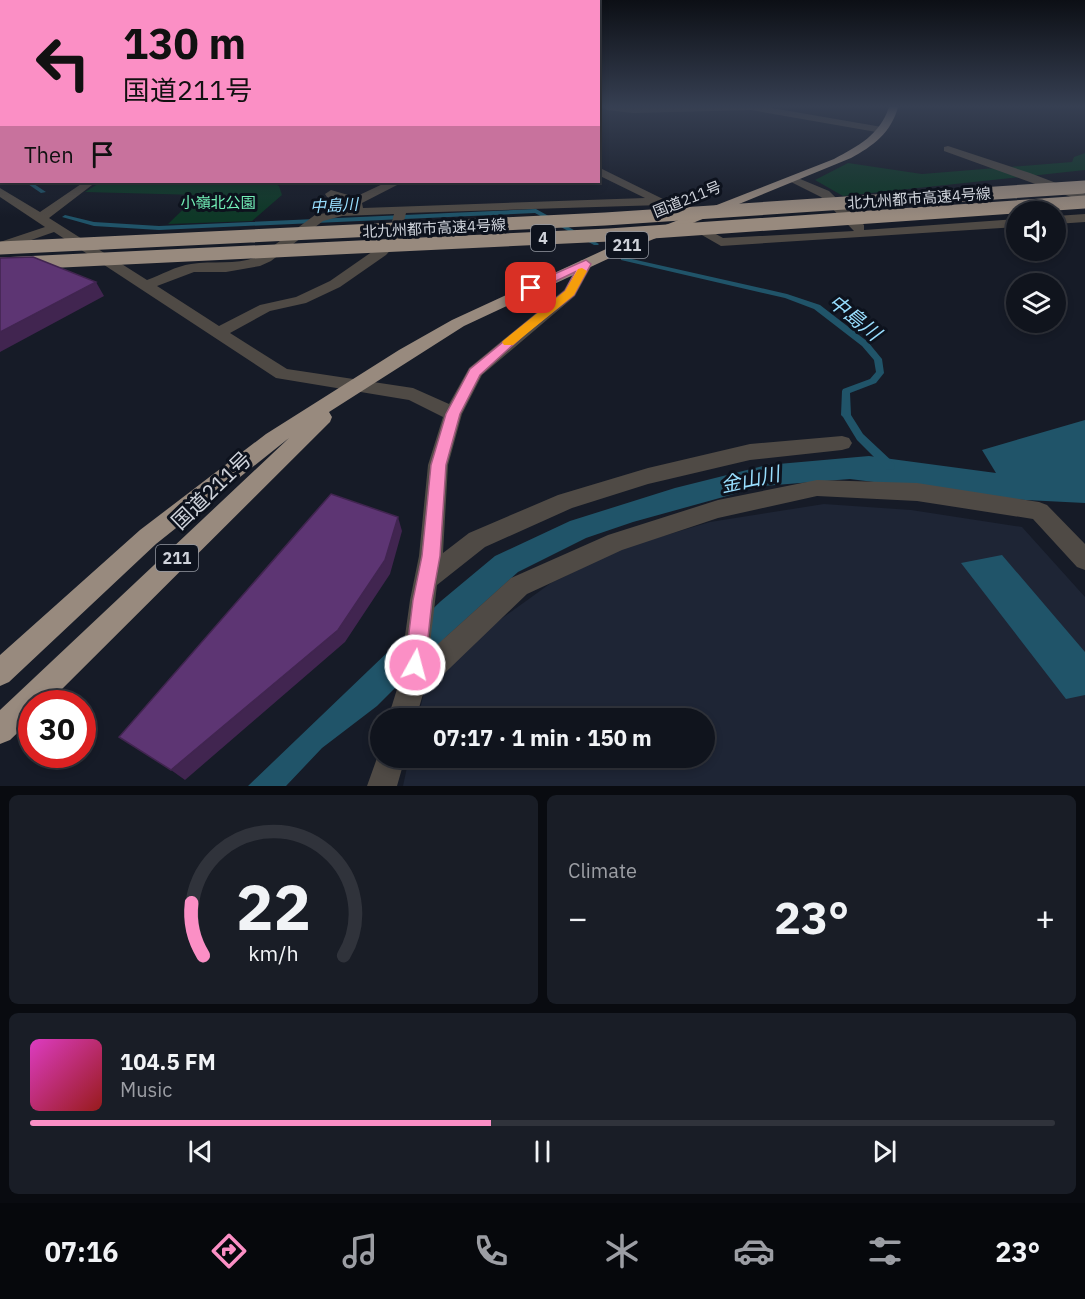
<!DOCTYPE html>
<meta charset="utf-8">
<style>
:root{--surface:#10141d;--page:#191d26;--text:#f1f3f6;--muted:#9c9ea4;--line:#30333b;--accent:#fb8fc5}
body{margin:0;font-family:"IBM Plex Sans","Noto Sans JP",sans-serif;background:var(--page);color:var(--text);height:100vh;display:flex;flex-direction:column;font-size:22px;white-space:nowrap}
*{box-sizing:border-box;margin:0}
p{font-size:20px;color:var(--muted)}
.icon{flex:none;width:33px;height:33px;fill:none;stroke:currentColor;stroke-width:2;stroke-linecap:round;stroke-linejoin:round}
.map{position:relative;height:786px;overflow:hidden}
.panel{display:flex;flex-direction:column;gap:9px;padding:9px;background:#090b10;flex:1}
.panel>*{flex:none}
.hud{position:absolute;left:0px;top:0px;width:600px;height:183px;box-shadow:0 3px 9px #0003,0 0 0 2px var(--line);background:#fb8fc5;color:#111;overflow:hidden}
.tools{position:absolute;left:1006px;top:201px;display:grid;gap:12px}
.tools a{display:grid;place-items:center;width:60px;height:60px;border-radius:50%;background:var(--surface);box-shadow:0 3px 9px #0003,0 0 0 2px var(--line);font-size:30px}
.speed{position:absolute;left:18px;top:690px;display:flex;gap:12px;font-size:30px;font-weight:700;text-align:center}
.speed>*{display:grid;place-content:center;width:78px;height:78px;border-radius:50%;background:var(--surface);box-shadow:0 3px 9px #0003,0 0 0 2px var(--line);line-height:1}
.speed .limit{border:9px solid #d22;background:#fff;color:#111}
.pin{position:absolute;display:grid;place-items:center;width:51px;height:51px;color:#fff;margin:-26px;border-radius:12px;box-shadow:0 3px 9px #0006}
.me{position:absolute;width:66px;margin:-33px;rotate:7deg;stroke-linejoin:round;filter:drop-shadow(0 0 4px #0008)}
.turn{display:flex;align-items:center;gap:21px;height:126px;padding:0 24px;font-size:27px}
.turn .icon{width:78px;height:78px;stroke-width:2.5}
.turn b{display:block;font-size:42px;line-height:51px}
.then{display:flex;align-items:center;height:57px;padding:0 24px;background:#0003;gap:12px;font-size:22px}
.big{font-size:45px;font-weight:700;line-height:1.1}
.panel .widget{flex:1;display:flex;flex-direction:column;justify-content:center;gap:9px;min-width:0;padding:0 21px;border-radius:9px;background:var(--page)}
.panel .dial{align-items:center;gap:0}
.dial svg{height:156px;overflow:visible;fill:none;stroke:var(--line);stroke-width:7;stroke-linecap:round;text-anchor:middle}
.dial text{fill:var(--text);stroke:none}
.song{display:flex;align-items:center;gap:18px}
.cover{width:72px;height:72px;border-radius:9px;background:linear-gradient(135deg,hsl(310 70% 55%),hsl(0 70% 35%))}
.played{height:6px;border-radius:3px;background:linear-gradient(90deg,var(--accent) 45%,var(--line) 45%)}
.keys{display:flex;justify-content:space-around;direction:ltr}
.heat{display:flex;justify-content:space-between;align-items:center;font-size:33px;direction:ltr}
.panel .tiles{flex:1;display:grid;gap:9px;grid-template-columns:1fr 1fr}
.widget:last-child{grid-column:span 2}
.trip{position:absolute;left:370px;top:708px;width:345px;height:60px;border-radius:30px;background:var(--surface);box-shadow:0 3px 9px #0003,0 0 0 2px var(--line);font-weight:700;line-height:60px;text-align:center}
.tab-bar{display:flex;height:96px;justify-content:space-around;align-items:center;background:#06080c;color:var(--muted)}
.tab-bar .icon{width:42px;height:42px}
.tab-bar .on{color:var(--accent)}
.tab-bar b{font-size:27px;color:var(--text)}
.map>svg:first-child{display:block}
</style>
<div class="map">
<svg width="1085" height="786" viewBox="0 0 1085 786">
<rect width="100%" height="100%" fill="#161b27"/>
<path fill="#1e2535" d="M824 504 911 510 1022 527 1085 597V786H403L409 758H705V718H418L429 671 551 583 623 548 710 522Z"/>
<path fill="#0e3827" d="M1085 153V170L843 196 815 180 848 163 922 174 1072 162 1074 157Z
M101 182H272L279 186 282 195 252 221 168 224 198 195 85 192Z"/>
<path fill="#205469" d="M1085 420V503L1008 499 850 479 763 486 633 522 586 538 518 572 446 637 377 706 322 748 286 786H248L441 601 495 556 570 521 675 488 767 465 869 456 996 473 982 450Z
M1002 555 1085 652V695L1066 699 961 563Z"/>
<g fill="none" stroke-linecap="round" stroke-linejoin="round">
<path fill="#205469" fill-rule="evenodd" d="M0 140 2 141V144H0Z
M25 182H31L46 192 41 193Z
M536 209 599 244 598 245H594L535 213 159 230 94 226 62 217 65 215 94 222 159 226Z
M623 257 787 294 820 305 868 342 882 359 884 373 876 383 850 393 851 415 863 434 894 463 895 466 894 469 890 470 886 469 857 440 843 417 841 415 842 391 843 389 870 379 876 372 874 360 862 346 814 309 785 298 621 260V258Z"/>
<path fill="#4f4a45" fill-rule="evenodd" d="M602 107H766L882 127 887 130 882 133 751 110 633 113 607 110Z
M0 108H2V114H0Z
M948 146 1030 173 1085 194V202L944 151V147Z
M598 167 667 201 661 205 406 213 399 241 386 255 340 287 306 303 270 311 230 333 287 369 413 388 449 404 469 368 564 290 581 260H591L593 263 575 296 482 375 462 414 448 465 443 553 469 533 558 495 648 468 750 444 842 436 849 438 852 443 849 448 842 450 750 460 648 484 572 508 485 547 437 585 429 652 511 578 608 535 718 500 817 480 917 483 1039 502 1047 505 1085 544V570L1077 567 1033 519 917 501 817 496 718 518 622 550 527 594 423 694 416 718H388L398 686 410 600 419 556 428 465 443 417 409 400 276 378 54 232 0 251V242L45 227 0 197V188L40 212 84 182H96L49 218 147 280C161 275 176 266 191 264 215 260 238 266 261 255L315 215 351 208 350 203 327 197 325 194 331 190 355 197 387 182H400L399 184 362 203 363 208 645 198 598 175ZM394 214 388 237 376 249 330 281 296 297 260 305 219 326 157 286 194 272H226L260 266 271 261 323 221 342 216Z
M793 176 829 191 864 225V230L1017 219V227L721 246 681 223 683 220H691L723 238 854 231 821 197 789 181 787 179Z
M1085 214V222L1056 224V216Z
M381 747V758H405L397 786H367Z"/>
<path fill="#988a7e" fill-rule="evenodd" d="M889 107H898C891 133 873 146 851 158L627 250 464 326 329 412 332 417 330 422 47 704H32V719L10 740 0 744V710L289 438 156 544 9 682 0 686V655L140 530 266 434 399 350 452 320 617 244 834 159C858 146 880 135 889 107Z"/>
<path stroke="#988a7e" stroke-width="10" d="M1083 187H1085"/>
<path stroke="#988a7e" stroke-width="13" d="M0 248 605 219 1085 187
M0 264 609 235 1085 202"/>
</g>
<path fill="#412550" d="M96 282 104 296 0 352V332Z
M398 517 402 531 390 574 345 642 185 780 171 770Z"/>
<path fill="#5d3573" stroke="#412550" stroke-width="1.5" d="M33 257 96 282 0 332V258Z
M331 494 398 517 385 560 338 630 171 770 119 737Z"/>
<linearGradient id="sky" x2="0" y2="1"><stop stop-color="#0c0f15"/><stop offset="0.49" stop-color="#363f52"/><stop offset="1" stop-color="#363f52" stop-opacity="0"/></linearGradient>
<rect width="1085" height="217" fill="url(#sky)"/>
<path fill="#fb8fc5" stroke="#a35d80" stroke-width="1.5" d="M586 260 591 264 574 295 527 332 480 375 460 414 446 465 440 556 432 600 425 665 422 672 415 675 408 672 405 665 413 600 422 556 431 465 446 414 470 369 565 291 575 272 535 291H527V286Z"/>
<path fill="#f59e0b" d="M582 268 587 271 574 295 513 345H504L502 342 504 340 565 291 578 269Z"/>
<g text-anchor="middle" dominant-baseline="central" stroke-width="6" stroke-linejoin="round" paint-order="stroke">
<g font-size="15" fill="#ced2da" stroke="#0d121d">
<text transform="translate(919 198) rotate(-4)">北九州都市高速4号線</text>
<text transform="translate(687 199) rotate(-22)">国道211号</text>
<text transform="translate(434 228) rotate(-3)">北九州都市高速4号線</text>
</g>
<g font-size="15" fill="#73f0b8" stroke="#0d121d">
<text x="218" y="202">小嶺北公園</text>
</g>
<g font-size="16" font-style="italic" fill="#98defe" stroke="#0d121d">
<text transform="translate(334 205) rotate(-3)">中島川</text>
</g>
<g fill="#0d121d" stroke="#9498a1" stroke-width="1.5">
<rect x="531" y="225" width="24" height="26" rx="4.5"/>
<rect x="606" y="232" width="42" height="26" rx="4.5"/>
<rect x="156" y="545" width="42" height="26" rx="4.5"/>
</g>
<g font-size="16" font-weight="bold" fill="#ced2da">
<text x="543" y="238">4</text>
<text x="627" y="245">211</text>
<text x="177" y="558">211</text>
</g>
<g font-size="20" font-style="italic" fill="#98defe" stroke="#0d121d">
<text transform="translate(855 317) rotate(39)">中島川</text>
<text transform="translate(750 479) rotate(-12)">金山川</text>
</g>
<g font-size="21" fill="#ced2da" stroke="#0d121d">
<text transform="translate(211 490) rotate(-44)">国道211号</text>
</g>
</g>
</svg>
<div class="tools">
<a><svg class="icon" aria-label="sound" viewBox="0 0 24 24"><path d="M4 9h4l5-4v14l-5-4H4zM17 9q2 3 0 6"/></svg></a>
<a><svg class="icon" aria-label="layers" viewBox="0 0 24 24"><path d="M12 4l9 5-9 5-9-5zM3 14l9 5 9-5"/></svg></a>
</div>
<div class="speed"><div class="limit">30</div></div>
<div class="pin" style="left:531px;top:288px;background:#d93025"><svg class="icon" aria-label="arrive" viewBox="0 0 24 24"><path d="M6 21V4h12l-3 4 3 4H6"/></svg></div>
<svg class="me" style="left:415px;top:665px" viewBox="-20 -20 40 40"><circle r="17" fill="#fb8fc5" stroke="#fff" stroke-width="3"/><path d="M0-11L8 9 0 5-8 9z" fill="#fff"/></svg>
<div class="trip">07:17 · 1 min · 150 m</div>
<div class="hud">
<div class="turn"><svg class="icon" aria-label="left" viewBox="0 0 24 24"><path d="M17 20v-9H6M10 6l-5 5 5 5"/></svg><div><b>130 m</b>国道211号</div></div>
<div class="then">Then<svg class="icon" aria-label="arrive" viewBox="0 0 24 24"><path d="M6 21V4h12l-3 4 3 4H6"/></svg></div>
</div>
</div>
<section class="panel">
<div class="tiles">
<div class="widget dial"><svg viewBox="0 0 100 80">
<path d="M14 69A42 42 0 1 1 86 69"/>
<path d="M14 69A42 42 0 0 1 8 42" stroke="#fb8fc5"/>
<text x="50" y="56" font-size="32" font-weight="700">22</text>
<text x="50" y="72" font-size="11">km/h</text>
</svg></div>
<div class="widget"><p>Climate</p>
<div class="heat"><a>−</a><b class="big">23°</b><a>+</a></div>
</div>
<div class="widget">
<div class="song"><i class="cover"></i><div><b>104.5 FM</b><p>Music</p></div></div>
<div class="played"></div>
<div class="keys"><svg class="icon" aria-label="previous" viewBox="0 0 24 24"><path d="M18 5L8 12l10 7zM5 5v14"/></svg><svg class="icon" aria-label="pause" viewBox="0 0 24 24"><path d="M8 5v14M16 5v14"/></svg><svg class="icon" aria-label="next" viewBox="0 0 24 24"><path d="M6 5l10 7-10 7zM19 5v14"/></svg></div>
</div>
</div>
</section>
<nav class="tab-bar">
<b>07:16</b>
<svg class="icon on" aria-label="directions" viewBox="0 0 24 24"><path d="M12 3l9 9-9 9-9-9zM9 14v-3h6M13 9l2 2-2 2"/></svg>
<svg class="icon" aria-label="music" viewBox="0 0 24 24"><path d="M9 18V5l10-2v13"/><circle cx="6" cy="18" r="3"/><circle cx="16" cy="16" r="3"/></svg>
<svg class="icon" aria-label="phone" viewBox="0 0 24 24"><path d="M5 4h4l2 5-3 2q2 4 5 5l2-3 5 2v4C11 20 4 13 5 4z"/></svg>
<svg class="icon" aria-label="climate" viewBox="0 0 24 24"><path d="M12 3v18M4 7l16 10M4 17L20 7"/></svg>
<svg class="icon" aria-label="car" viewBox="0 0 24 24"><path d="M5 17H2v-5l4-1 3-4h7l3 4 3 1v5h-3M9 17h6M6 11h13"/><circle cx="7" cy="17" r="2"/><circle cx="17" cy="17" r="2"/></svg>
<svg class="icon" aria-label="filters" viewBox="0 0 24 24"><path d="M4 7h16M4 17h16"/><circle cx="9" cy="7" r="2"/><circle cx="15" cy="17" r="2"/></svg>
<b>23°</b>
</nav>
